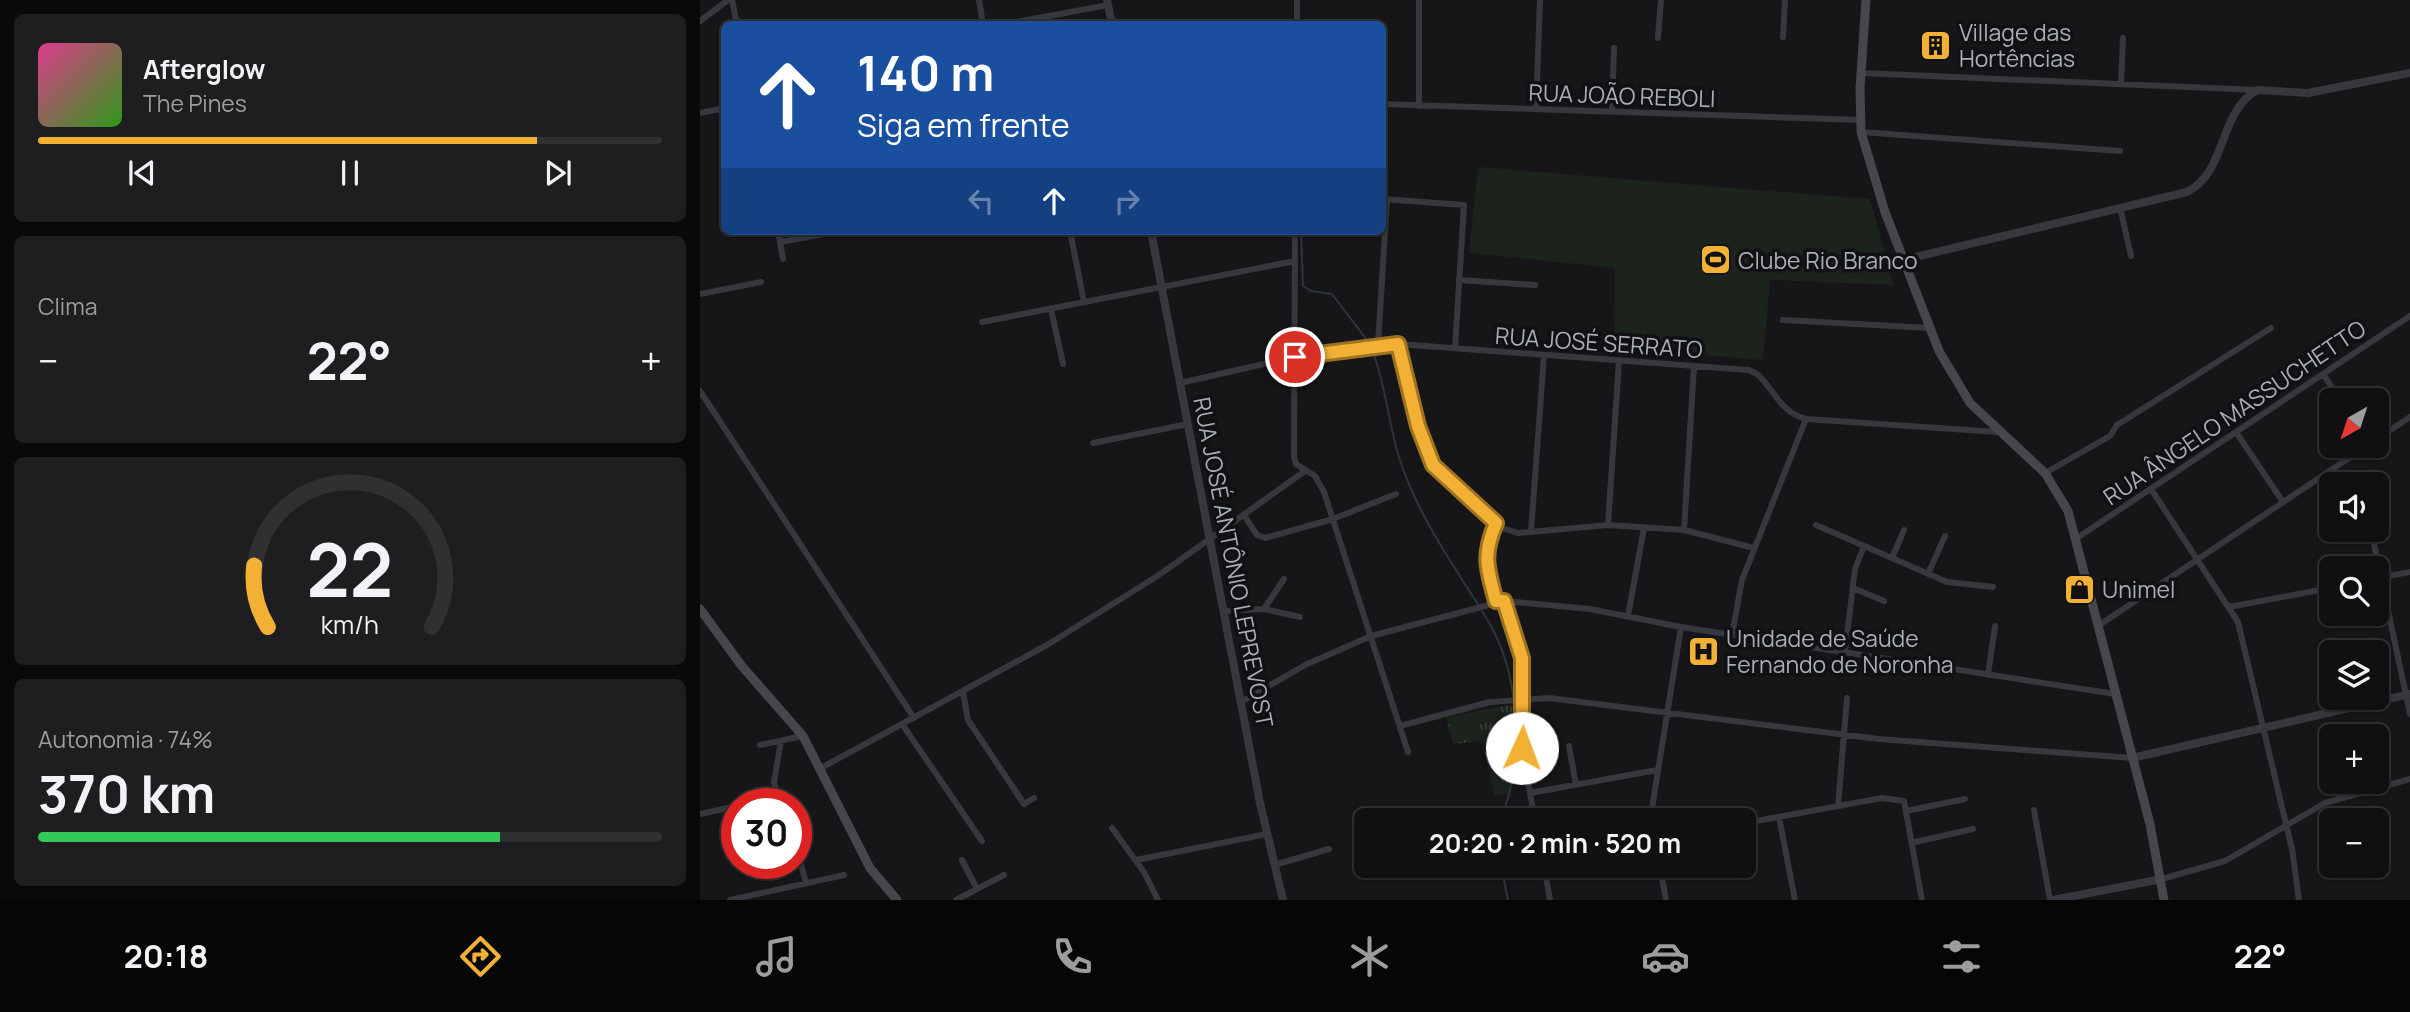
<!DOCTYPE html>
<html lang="pt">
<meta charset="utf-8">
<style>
:root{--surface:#101012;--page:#1e1e20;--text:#f1f3f6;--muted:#9c9d9f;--line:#303032;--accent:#f2b134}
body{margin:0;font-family:Manrope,sans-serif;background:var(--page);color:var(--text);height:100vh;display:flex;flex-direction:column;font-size:26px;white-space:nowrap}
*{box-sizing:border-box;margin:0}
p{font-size:23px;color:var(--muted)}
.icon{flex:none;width:38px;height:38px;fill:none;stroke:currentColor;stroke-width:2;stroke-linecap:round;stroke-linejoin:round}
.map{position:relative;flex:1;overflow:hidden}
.drawer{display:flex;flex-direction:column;gap:14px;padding:14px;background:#09090a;width:700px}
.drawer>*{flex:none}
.hud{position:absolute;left:21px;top:21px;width:665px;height:214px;border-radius:10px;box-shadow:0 2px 5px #0004,0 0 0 2px var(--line);background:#1a4fa0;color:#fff;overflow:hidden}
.needle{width:46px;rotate:219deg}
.fabs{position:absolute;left:1619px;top:388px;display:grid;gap:14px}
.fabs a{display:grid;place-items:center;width:70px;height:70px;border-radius:10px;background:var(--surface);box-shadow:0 2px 5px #0004,0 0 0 2px var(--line);font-size:35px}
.speed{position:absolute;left:21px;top:788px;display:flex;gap:14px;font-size:35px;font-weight:700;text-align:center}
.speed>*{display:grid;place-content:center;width:91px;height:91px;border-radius:50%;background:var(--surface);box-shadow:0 2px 5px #0004,0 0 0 2px var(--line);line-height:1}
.speed .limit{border:10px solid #d22;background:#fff;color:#111}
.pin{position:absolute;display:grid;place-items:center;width:60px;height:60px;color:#fff;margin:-30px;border:4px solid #fff;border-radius:50%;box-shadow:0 2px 7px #0007}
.me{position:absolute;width:77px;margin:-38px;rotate:2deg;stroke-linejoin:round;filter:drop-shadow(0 0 5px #0008)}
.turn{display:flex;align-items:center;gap:24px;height:147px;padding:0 21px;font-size:32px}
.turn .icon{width:91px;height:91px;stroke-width:2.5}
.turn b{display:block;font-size:49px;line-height:60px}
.lanes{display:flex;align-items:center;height:66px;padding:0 21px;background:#0003;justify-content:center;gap:35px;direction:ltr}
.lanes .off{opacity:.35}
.big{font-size:52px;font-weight:700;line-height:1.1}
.drawer .tile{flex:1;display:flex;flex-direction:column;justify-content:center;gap:10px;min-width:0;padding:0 24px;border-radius:10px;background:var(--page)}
.drawer .dial{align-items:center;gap:0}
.dial svg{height:182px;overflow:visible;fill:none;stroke:var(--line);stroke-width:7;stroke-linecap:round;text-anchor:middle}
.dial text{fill:var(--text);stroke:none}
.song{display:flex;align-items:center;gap:21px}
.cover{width:84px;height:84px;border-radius:10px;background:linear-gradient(135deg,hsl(330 70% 55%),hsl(110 70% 35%))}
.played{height:7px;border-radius:4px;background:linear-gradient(90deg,var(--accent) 80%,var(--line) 80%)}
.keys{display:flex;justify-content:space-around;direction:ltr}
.heat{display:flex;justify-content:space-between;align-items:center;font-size:38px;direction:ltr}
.charge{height:10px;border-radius:5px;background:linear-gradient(90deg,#34c759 74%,var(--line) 0)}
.trip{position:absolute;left:654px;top:808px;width:402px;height:70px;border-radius:10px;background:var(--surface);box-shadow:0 2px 5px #0004,0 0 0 2px var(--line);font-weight:700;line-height:70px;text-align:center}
.tabs{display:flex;height:112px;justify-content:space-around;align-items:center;background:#060607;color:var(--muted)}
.tabs .icon{width:49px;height:49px}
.tabs .active{color:var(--accent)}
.tabs b{font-size:32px;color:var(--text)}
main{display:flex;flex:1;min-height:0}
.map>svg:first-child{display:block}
</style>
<main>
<section class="drawer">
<div class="tile">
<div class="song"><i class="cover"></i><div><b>Afterglow</b><p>The Pines</p></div></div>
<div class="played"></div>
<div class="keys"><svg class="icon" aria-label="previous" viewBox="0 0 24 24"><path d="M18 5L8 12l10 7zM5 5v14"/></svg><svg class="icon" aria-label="pause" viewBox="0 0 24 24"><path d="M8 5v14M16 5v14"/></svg><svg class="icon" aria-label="next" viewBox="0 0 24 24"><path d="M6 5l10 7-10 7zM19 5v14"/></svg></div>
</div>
<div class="tile"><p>Clima</p>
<div class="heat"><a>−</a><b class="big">22°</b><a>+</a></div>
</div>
<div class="tile dial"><svg viewBox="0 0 100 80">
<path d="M14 69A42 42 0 1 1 86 69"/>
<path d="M14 69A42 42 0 0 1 8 42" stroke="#f2b134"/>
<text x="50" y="56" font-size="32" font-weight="700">22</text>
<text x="50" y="72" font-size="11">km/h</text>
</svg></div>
<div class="tile"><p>Autonomia · 74%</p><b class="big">370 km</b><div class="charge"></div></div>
</section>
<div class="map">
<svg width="1710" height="900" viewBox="0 0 1710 900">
<defs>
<pattern id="grass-tufts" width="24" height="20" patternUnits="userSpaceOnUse" patternTransform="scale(1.75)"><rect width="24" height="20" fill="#1c231d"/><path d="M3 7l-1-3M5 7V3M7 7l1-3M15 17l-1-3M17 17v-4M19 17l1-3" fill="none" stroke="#3a403c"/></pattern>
</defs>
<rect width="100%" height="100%" fill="#161618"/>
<path fill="url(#grass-tufts)" d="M814 704 813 737 808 748 812 759 810 793 795 796 782 741 753 744 746 717Z"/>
<path fill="#1c231d" d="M778 167 1170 199 1194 285 1070 280 1063 360 914 348 915 268 769 253Z"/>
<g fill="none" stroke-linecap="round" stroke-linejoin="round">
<path stroke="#2c353c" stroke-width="2" d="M601 231 603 286 611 291 632 294 670 344
M672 349C685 383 688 419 698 454 714 508 749 559 779 606
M782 611C818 666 819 721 811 784 810 798 803 807 802 821
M801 866 808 900"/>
<path stroke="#37383d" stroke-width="6" d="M32 0 37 24
M279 0 283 24
M0 21 28 0
M306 24 408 5
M597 24V0
M1083 37 1085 0
M958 38 961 0
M1161 73 1557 90
M1421 84 1423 38
M682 104 1160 120
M719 106V0
M836 109 840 0
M912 112 914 48
M0 113 24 108
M1161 132 1420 151
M682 199 764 205 755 348
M1420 207 1431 256
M78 231 83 259
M370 231 384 302
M595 231 594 457 596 464 615 476 624 492 708 752
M80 242 124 234
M759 280 835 285
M0 294 61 282
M351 309 363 364
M1083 320 1230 328
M282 322 595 261
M698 344 718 426 733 465 802 528 818 533 908 525 984 530 1054 548
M678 345 687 199
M1623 374 1641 401
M480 383 595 357 698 344 1048 370C1071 376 1074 411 1106 419L1298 432
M0 391 214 718
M1536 432 1583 502
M1676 440 1710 417
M393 443 488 424
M1345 473 1410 436 1417 425 1571 328
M1451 489 1538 622 1592 849 1599 900
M544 515 557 535 565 538 633 519 696 494
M908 525 919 361
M1116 525 1247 582 1293 587
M984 530 994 366
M1671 530 1710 714
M831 532 844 355
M1377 538 1710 316
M1192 558 1204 530
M1228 574 1245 536
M1678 578 1710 572
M1153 588 1184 601
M796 601 785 553 796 523
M804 601 822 658V748L835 821
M1529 607 1631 588
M564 609 584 579
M523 611 564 609 600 617
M928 616 944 528
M1398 626 1667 446
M1032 635 1042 580 1106 419
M1145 652 1155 569 1164 546
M1288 675 1295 626
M263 692 268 720 324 804 334 798
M541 702 605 665 671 636 804 601 890 609 981 627 1415 694
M202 724 282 841
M700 726 790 702 849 698 1179 739 1432 758
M60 745 103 736
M869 746 876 785
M121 768 347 645 459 575 605 471
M830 793 957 770
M48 803 76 797
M79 803 74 782 81 741
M1138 806 1147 698
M1334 810 1350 900
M1206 811 1265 799
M0 814 37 806
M1079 817 1095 900
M950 821 981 627
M1045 823 1182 798 1204 801 1222 900
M412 828 444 872 458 900
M1211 843 1273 829
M96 846 106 883
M262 860 277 889
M436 860 567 834
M574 865 629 849
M844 866 850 900
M960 866 966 900
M1462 879 1525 861 1625 803 1710 779
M30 900 144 875
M256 900 304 875"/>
<path stroke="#37383d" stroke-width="8" d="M407 0 412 24
M451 231 560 803 583 900
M1203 260 1487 192C1528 171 1517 114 1557 90L1608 93 1710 73
M1432 758 1710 694
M1353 900 1462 879"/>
<path stroke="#45474d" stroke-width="9" d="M1166 0 1160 88 1161 132 1185 212 1239 351 1270 403 1345 473 1368 511 1450 824 1464 900
M0 609 41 665 103 736 170 868 197 900"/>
</g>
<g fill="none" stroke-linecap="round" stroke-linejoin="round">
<defs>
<path id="route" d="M595 357 698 344 718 426 733 465 796 523C782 556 787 568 796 601H804L822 658V748"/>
</defs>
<use href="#route" stroke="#9d7322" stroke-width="18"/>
<use href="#route" stroke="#f2b134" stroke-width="12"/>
</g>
<defs>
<symbol id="building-square" viewBox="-11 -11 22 22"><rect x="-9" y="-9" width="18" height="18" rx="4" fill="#f2b134" stroke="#111113"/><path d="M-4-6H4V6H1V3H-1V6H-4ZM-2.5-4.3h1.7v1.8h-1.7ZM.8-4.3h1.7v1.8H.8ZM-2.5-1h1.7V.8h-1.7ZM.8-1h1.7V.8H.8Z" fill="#111"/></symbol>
<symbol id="stadium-square" viewBox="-11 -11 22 22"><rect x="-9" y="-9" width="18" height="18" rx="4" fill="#f2b134" stroke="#111113"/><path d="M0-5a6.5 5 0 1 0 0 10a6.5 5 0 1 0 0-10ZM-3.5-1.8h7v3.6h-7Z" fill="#111"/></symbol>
<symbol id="shop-square" viewBox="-11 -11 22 22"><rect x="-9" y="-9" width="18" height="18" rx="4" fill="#f2b134" stroke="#111113"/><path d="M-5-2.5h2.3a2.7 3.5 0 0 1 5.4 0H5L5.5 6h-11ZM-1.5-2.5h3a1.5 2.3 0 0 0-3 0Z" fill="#111"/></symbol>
<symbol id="hospital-square" viewBox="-11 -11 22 22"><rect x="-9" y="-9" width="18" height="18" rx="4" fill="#f2b134" stroke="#111113"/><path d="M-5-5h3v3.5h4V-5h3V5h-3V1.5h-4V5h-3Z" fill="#111"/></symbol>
</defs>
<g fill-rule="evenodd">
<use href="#building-square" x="1218" y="28" width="35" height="35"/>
<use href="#stadium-square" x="998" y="242" width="35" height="35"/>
<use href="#shop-square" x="1362" y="572" width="35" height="35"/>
<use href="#hospital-square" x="986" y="634" width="35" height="35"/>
</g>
<g text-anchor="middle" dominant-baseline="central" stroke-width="7" stroke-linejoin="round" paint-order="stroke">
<g font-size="23" fill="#a8adb8" stroke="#111113" text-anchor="start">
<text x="1259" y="32">Village das<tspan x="1259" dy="26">Hortências</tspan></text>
<text x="1038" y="260">Clube Rio Branco</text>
<text x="1402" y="589">Unimel</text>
<text x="1026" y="638">Unidade de Saúde<tspan x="1026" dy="26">Fernando de Noronha</tspan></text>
</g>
<g font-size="23" fill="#a8adb8" stroke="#111113">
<text transform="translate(922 95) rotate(2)">RUA JOÃO REBOLI</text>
<text transform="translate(899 342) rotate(4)">RUA JOSÉ SERRATO</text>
<text transform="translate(1534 412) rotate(-34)">RUA ÂNGELO MASSUCHETTO</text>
<text transform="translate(534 562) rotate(79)">RUA JOSÉ ANTÔNIO LEPREVOST</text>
</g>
</g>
</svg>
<div class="fabs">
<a><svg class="needle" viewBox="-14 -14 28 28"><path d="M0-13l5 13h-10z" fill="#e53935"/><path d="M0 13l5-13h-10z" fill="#9c9d9f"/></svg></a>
<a><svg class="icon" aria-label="sound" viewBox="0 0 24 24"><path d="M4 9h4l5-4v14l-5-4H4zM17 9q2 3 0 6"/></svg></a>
<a><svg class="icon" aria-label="search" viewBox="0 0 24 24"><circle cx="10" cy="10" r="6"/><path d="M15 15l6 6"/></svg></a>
<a><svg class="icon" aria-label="layers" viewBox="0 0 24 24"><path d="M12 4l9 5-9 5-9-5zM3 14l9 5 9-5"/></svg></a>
<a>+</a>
<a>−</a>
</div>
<div class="speed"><div class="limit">30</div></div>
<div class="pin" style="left:595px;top:357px;background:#d93025"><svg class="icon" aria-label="arrive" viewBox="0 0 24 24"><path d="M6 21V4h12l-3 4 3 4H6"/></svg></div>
<svg class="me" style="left:822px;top:748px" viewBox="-20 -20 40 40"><circle r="19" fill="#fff"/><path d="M0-13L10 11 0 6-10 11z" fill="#f2b134"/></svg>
<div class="trip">20:20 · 2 min · 520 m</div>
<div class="hud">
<div class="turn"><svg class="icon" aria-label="ahead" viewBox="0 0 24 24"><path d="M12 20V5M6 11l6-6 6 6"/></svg><div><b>140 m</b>Siga em frente</div></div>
<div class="lanes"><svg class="icon off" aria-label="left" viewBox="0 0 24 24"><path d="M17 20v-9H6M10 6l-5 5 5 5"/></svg><svg class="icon" aria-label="ahead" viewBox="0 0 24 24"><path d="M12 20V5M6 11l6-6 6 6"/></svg><svg class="icon off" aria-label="right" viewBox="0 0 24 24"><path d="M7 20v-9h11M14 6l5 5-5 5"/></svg></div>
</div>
</div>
</main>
<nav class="tabs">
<b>20:18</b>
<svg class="icon active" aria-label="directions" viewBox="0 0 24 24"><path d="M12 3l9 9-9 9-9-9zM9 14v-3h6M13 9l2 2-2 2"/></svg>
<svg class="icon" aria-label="music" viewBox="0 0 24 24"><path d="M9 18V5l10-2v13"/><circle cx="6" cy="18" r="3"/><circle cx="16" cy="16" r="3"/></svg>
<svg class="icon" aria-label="phone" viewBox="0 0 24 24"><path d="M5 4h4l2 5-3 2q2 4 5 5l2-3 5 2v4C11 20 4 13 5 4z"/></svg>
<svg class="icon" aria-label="climate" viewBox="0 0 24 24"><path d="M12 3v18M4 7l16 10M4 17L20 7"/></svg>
<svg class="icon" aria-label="car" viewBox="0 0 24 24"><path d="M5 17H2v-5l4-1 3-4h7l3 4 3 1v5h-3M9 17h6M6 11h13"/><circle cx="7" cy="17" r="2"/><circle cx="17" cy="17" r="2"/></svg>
<svg class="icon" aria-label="filters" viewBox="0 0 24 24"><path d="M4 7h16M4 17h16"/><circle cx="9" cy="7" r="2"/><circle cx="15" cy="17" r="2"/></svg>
<b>22°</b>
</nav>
